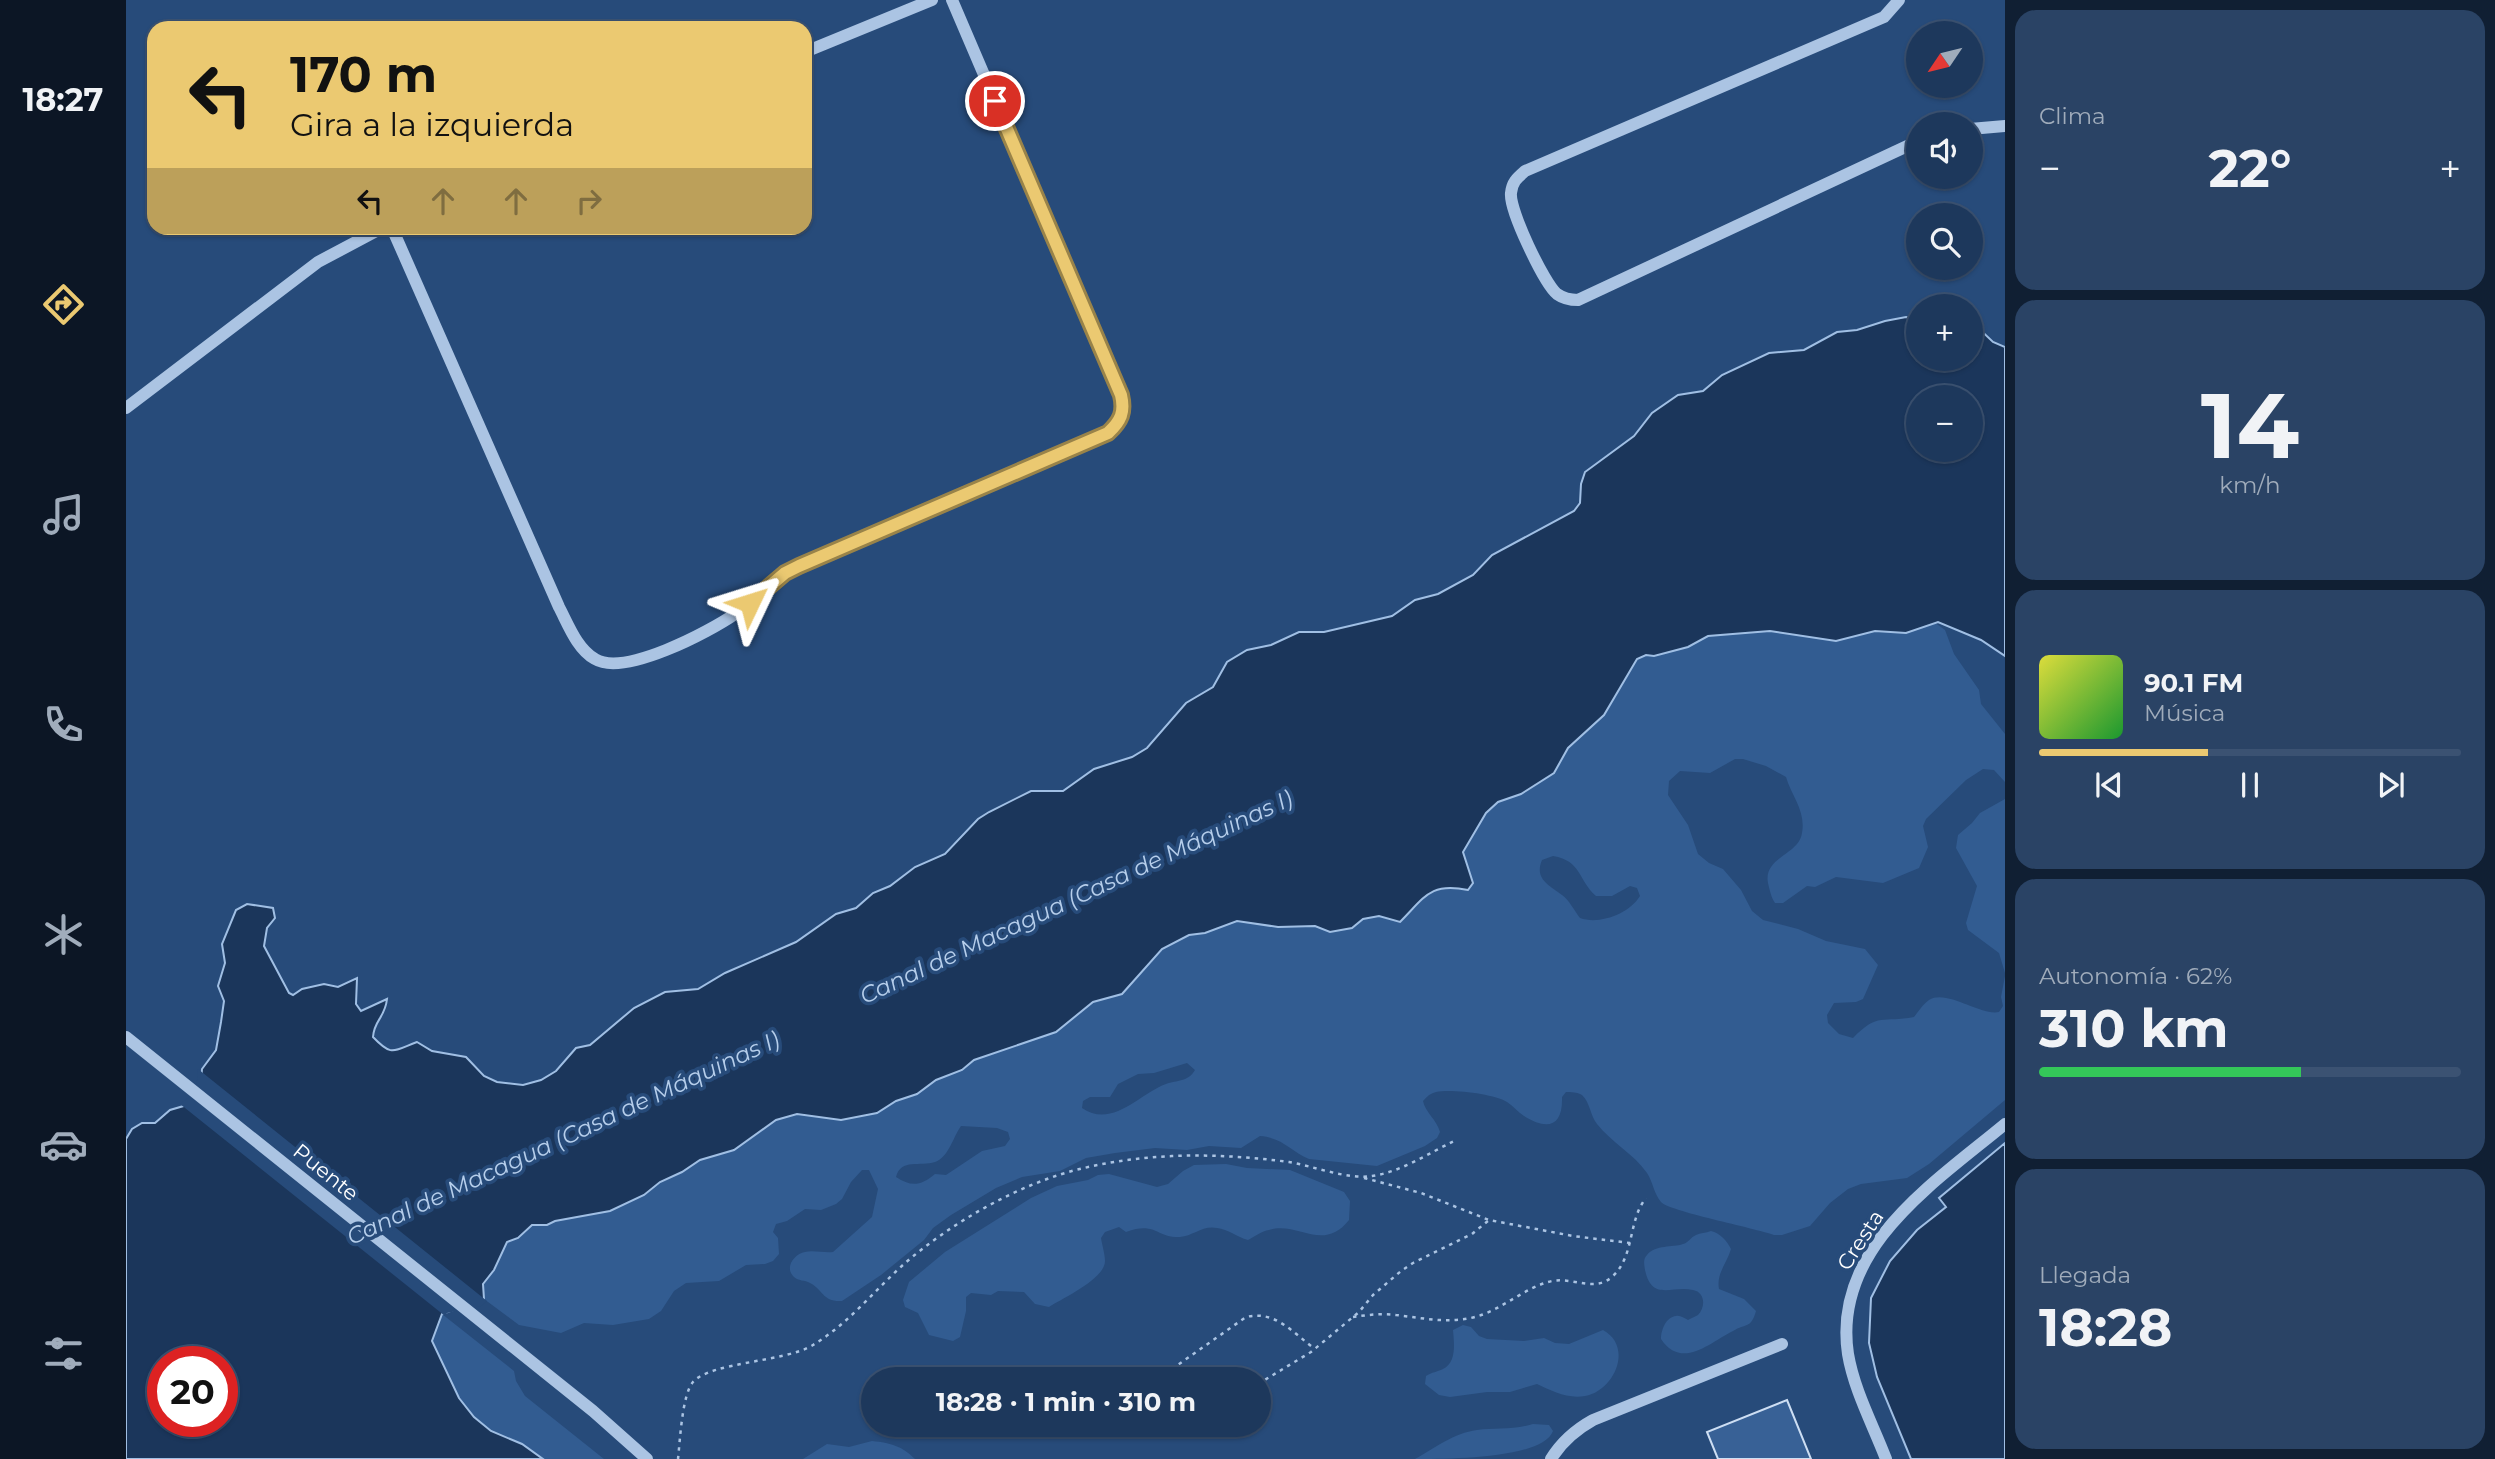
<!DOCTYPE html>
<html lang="es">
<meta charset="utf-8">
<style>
:root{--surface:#1d385c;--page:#2a4365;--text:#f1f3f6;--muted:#a0acbb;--line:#3b5272;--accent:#ebc971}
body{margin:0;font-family:Montserrat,sans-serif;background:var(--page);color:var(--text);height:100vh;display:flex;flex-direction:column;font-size:26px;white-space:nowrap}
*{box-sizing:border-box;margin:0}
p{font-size:23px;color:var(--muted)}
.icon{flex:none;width:38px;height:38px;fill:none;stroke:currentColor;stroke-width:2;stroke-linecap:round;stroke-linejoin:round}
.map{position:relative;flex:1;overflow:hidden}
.panel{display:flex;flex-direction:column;gap:10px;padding:10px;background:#101f33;width:490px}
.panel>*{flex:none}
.guide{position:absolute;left:21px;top:21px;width:665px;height:214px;border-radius:21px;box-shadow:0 2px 5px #0004,0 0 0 2px var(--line);background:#ebc971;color:#111;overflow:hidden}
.needle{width:46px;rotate:235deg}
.fabs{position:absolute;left:1780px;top:21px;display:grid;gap:14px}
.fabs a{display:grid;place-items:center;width:77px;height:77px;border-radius:50%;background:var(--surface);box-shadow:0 2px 5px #0004,0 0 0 2px var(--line);font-size:35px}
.speed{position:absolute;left:21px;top:1346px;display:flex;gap:14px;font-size:35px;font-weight:700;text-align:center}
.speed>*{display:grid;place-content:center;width:91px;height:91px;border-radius:50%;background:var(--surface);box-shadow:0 2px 5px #0004,0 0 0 2px var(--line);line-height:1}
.speed .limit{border:10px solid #d22;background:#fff;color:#111}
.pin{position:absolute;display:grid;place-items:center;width:60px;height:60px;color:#fff;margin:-30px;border:4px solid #fff;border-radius:50%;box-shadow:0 2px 7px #0007}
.me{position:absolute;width:77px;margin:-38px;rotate:49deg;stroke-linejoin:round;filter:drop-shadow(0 0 5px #0008)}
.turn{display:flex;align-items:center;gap:24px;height:147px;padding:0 28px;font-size:32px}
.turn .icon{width:91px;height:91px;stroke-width:2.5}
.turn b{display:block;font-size:49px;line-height:60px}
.lanes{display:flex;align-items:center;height:66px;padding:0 28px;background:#0003;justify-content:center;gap:35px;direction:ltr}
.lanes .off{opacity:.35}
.big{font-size:52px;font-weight:700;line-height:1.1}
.panel .widget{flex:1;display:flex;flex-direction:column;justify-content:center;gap:10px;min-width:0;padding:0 24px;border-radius:21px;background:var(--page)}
.panel .dial{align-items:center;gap:0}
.dial b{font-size:91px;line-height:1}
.song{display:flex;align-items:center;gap:21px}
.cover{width:84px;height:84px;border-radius:10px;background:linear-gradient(135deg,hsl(60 70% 55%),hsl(130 70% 35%))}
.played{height:7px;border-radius:4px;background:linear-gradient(90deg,var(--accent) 40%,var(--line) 40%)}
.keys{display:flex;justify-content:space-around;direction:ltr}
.heat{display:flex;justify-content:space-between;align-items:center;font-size:38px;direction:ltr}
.charge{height:10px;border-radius:5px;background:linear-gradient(90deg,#34c759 62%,var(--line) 0)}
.trip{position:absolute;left:735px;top:1367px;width:410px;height:70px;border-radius:35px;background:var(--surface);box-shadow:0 2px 5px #0004,0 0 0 2px var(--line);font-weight:700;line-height:70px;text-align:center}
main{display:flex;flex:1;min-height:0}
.tab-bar{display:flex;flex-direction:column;width:126px;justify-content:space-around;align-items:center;background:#0c1625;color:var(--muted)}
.tab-bar .icon{width:49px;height:49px}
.tab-bar .current{color:var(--accent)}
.tab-bar b{font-size:32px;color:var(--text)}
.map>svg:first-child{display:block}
</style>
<main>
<nav class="tab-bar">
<b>18:27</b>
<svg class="icon current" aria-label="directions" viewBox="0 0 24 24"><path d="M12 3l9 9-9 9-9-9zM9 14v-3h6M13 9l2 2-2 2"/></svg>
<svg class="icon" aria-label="music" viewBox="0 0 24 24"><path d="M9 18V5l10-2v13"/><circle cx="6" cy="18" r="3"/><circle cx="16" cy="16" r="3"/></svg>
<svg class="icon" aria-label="phone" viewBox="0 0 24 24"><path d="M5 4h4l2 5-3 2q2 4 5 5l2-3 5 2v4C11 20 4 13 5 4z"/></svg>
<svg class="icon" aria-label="climate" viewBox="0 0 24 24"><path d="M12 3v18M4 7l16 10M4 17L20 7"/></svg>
<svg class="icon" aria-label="car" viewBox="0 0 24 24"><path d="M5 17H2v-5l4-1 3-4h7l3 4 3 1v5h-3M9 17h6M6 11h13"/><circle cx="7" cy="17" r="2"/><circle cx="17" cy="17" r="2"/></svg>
<svg class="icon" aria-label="filters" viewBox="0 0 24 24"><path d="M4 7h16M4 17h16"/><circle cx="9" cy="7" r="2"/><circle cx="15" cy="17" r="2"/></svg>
</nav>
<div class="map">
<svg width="1879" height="1459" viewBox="0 0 1879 1459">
<rect width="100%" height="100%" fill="#274b7a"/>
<path fill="#325c91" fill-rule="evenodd" d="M1808 622 1819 630 1828 654 1853 690 1855 704 1879 734V782L1868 770 1857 769 1840 780 1800 819 1797 826 1802 847 1793 868 1757 883 1710 877 1689 887 1681 886 1657 903H1649C1645 897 1644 891 1642 883 1637 857 1673 855 1676 833 1680 811 1666 797 1660 777L1640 766 1617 759H1609L1584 773 1554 771 1543 781 1542 795 1562 825 1572 854 1583 863 1597 869 1615 890 1626 911 1637 920 1672 929 1700 941 1739 949 1752 965 1737 999 1730 1002 1708 1003 1701 1015 1702 1023 1713 1034 1727 1038C1752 1012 1757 1023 1788 1017 1792 1012 1797 1004 1803 1000 1821 989 1854 1016 1873 1012L1877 1006 1875 997 1879 976V1100L1803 1164 1781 1178 1735 1184 1722 1189 1704 1203 1684 1226 1656 1235H1648C1629 1228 1542 1211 1535 1202 1528 1194 1527 1182 1521 1173 1508 1154 1485 1142 1471 1124 1464 1115 1464 1102 1456 1095 1451 1092 1445 1092 1440 1092L1436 1097C1437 1126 1422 1131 1398 1116 1392 1112 1387 1106 1381 1102 1368 1094 1326 1089 1310 1092 1305 1093 1301 1096 1297 1101 1299 1112 1311 1120 1314 1132L1311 1138 1299 1146 1251 1166 1183 1159C1165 1152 1158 1138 1134 1136L1115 1148 1083 1146 1061 1150 1029 1148 989 1153 960 1158 934 1171 896 1177 870 1188 825 1215 807 1228 798 1240 755 1275 716 1301C696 1302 698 1290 684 1283 679 1280 672 1281 668 1277 658 1268 668 1254 679 1252 687 1250 698 1253 707 1252L746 1217 752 1189 743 1170H736L725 1182 716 1199 710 1204 695 1210 679 1209 661 1221 650 1224 647 1232 652 1238 653 1254 647 1261 639 1264 620 1265 593 1281 560 1283 548 1291 535 1311 523 1319 487 1325 458 1323 435 1333 393 1325 358 1299 357 1284 368 1270 381 1242 392 1238 406 1225H421L429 1221 485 1211 518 1195 534 1182 556 1172 574 1160 608 1150 650 1120 671 1114 715 1120 751 1113 770 1101 791 1094 810 1080 836 1070 848 1060 930 1032 967 1002 996 993 1036 949 1063 935 1079 933 1111 921 1152 927 1189 926 1204 932 1226 928 1237 919 1253 916 1274 922 1306 890 1347 882 1337 852 1360 813 1372 802 1395 794 1428 773 1442 747 1478 715 1511 659 1520 655 1529 656 1562 647 1582 636 1644 631 1710 641 1749 631 1780 633ZM1427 856C1456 861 1452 880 1470 896H1486L1504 886 1511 888 1514 896C1503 914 1473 925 1454 918 1448 910 1443 900 1436 895 1423 885 1408 879 1416 860ZM1061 1063 1069 1070C1062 1082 1051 1080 1040 1084 1013 1094 986 1129 956 1108L957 1101 964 1097H984L992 1084 1012 1074 1028 1073ZM835 1126 871 1128 882 1132 884 1139 879 1146 856 1151 820 1175 809 1174C795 1186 785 1187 770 1177 775 1158 794 1167 809 1162 823 1157 827 1137 835 1126Z
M1879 799V973L1873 953 1842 930 1840 923 1851 886 1830 848 1832 835 1846 823 1854 813Z
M1100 1164 1121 1168 1164 1170 1218 1192 1224 1201 1223 1220C1197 1253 1172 1221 1143 1230 1136 1231 1128 1237 1122 1240 1111 1237 1102 1229 1091 1228 1077 1225 1067 1236 1054 1237 1030 1238 1030 1221 1000 1232L993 1227 979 1232 975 1238C976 1245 979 1254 979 1261 979 1279 937 1298 923 1307L909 1304 898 1292 872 1291 865 1295 845 1293 840 1297V1311L834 1337 827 1341 803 1335 792 1313 779 1307 777 1300 783 1282 819 1252 905 1198 931 1186 962 1180 972 1175 983 1174 1031 1187 1042 1184 1057 1171 1068 1165Z
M1585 1231C1594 1233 1601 1241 1605 1249 1601 1263 1590 1274 1593 1289L1618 1299 1630 1311C1625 1329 1620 1323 1607 1331 1583 1343 1556 1370 1535 1339 1535 1330 1540 1317 1550 1316 1554 1315 1558 1318 1562 1320 1565 1318 1569 1317 1572 1315 1580 1307 1579 1292 1567 1290 1546 1285 1526 1302 1519 1270 1518 1264 1517 1259 1521 1255 1530 1244 1546 1248 1557 1244 1562 1243 1565 1237 1570 1235 1574 1233 1580 1233 1585 1231Z
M316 1314 388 1371 390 1381 399 1396 478 1459H417L396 1444 365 1431 348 1417 333 1398 306 1341Z
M1337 1325 1345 1327 1353 1336 1361 1339 1398 1341 1418 1338 1429 1343 1443 1344 1477 1330C1508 1347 1488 1391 1459 1396 1441 1399 1426 1391 1411 1384L1384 1392H1361L1324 1397 1313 1395 1299 1384 1300 1376C1306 1372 1311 1372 1317 1369 1331 1362 1328 1343 1327 1330Z
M1407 1424 1423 1425 1427 1431C1417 1459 1321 1459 1289 1459 1309 1448 1328 1433 1351 1430 1369 1428 1388 1430 1407 1424Z
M746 1441C765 1443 776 1446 789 1459H677L701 1444 723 1447Z"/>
<path fill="#1b365b" stroke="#a0bfe4" stroke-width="2" fill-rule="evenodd" d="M1780 317 1792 320V359H1844L1845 321 1867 342 1879 347V656L1855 640 1812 622 1780 633 1749 631 1710 641 1644 631 1582 636 1562 647 1528 656 1520 655 1511 659 1478 715 1442 748 1428 773 1395 794 1372 802 1360 813 1337 852 1347 883 1342 890C1304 882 1299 897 1274 922L1253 916 1237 919 1226 928 1204 932 1189 926 1152 927 1111 921 1079 933 1063 935 1036 949 996 994 967 1002 930 1032 848 1060 836 1070 810 1080 791 1094 770 1101 751 1113 715 1120 671 1114 650 1120 608 1150 574 1160 556 1172 534 1182 518 1195 484 1211 429 1221 421 1225H406L392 1238 381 1242 368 1270 357 1284 358 1299 316 1314 306 1341 333 1398 348 1417 365 1431 396 1444 417 1459H0V1139L6 1129 16 1123H29L44 1110 61 1105 74 1094 76 1069 90 1050 95 1022 98 1001 92 986 99 963 96 944 110 910 121 904 147 908 149 918 141 928 138 946 163 993 167 995 176 989 198 984 212 987 231 978 230 1004 235 1011 261 999C259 1018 248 1020 247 1037 266 1057 267 1051 291 1042L306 1051 340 1057 358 1076 371 1082 397 1085 415 1080 430 1071 450 1048 464 1045 508 1008 539 992 572 989 599 973 670 942 710 914 730 908 747 893 764 886 789 867 819 854 852 819 863 812 905 791H937L968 769 1006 757 1021 748 1060 703 1087 687 1101 662 1121 650 1145 645 1173 632H1198L1266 616 1289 600 1312 594 1347 575 1366 555 1448 511 1454 503 1455 484 1459 472 1508 436 1526 413 1552 395 1577 391 1596 375 1643 353 1678 350 1711 332 1731 330 1759 321ZM1792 397H1844V450H1792ZM37 1362H96V1421H37Z
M1879 1143V1459H1785L1751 1377 1743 1343 1745 1298 1764 1261 1791 1230 1820 1207 1813 1198Z"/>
<path fill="#274b7a" d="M72 1069 361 1301 355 1306 321 1313 319 1316 54 1104 70 1092Z"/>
<path fill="#386196" stroke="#cddef3" stroke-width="2" d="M1661 1400 1685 1459H1592L1581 1432Z"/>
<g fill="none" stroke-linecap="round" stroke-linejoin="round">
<path stroke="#abc4e3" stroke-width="2.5" stroke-dasharray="3.5 5" stroke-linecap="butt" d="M1238 1178 1295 1193 1363 1220 1447 1236 1504 1243
M1227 1317C1241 1315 1256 1313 1270 1315 1297 1318 1322 1324 1349 1317 1376 1310 1399 1287 1426 1281 1448 1277 1469 1293 1487 1276 1509 1255 1502 1220 1520 1198
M1060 1379 1046 1369 1120 1317C1149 1310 1166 1332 1189 1349
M1132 1384 1185 1352 1233 1312 1247 1295 1275 1271 1287 1263 1346 1234 1363 1220
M552 1459C554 1441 556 1395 567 1382 584 1362 660 1362 687 1345 722 1324 748 1291 778 1264 826 1222 896 1182 958 1168 1026 1152 1094 1153 1163 1162 1187 1166 1222 1180 1246 1176 1275 1172 1303 1153 1328 1141"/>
<path stroke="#abc4e3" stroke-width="12" d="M1773 0 1758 17 1399 171C1391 178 1386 182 1385 193 1383 210 1418 283 1431 294 1438 299 1444 300 1452 300L1792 141
M679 52 806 0
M1844 129 1879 126
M266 228 433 607C442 624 451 649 469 659 498 677 583 632 609 614 631 599 649 579 673 566L982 433C995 421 999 412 995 395L826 0
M0 408 192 262 256 228
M0 1037 467 1411 521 1459
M1425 1459C1436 1441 1449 1430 1467 1420L1656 1344
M1760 1459C1747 1425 1728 1390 1722 1354 1706 1248 1808 1183 1879 1124"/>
</g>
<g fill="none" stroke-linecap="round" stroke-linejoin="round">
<defs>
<path id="route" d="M624 603 659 573 673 566 982 433C995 421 999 412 995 395L869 101"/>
</defs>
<use href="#route" stroke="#998349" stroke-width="18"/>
<use href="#route" stroke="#ebc971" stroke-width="12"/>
</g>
<g text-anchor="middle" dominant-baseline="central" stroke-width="7" stroke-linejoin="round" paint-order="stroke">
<g font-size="21" fill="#fff" stroke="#274b7a">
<text transform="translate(200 1172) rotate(39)">Puente</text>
<text transform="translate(1734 1240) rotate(-57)">Cresta</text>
</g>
<g font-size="23" font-style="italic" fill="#b6ceeb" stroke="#274b7a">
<text transform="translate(950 897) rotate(-25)">Canal de Macagua (Casa de Máquinas I)</text>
<text transform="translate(437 1138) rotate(-25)">Canal de Macagua (Casa de Máquinas I)</text>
</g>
</g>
</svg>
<div class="fabs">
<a><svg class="needle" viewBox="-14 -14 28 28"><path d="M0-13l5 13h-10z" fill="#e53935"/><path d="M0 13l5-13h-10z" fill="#a0acbb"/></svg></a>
<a><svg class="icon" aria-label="sound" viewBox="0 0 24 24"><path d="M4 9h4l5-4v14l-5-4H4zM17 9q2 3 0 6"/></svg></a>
<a><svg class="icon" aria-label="search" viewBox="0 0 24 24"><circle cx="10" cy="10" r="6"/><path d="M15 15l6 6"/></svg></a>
<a>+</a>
<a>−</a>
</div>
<div class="speed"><div class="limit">20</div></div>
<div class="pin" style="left:869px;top:101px;background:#d93025"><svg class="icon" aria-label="arrive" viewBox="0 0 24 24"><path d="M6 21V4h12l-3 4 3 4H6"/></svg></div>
<svg class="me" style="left:624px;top:603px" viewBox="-20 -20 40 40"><path d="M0-17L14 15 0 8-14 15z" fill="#ebc971" stroke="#fff" stroke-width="4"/></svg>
<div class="trip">18:28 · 1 min · 310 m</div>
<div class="guide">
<div class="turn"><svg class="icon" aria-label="left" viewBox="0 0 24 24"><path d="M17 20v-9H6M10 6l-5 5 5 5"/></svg><div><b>170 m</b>Gira a la izquierda</div></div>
<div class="lanes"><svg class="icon" aria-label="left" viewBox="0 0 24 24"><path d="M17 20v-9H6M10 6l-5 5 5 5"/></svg><svg class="icon off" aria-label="ahead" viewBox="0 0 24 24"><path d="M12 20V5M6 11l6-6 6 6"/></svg><svg class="icon off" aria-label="ahead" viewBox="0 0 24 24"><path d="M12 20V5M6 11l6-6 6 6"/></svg><svg class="icon off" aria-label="right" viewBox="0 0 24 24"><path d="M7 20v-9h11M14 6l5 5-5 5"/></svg></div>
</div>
</div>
<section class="panel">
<div class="widget"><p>Clima</p>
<div class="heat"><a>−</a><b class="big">22°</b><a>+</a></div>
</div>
<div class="widget dial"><b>14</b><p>km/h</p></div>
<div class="widget">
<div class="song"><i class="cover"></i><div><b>90.1 FM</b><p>Música</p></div></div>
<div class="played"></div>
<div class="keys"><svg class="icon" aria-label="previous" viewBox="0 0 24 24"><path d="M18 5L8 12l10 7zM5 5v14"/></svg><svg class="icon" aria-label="pause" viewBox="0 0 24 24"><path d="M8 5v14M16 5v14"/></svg><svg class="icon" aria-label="next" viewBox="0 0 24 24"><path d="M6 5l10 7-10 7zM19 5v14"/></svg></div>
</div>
<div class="widget"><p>Autonomía · 62%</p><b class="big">310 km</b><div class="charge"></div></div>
<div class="widget"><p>Llegada</p><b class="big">18:28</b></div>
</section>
</main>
